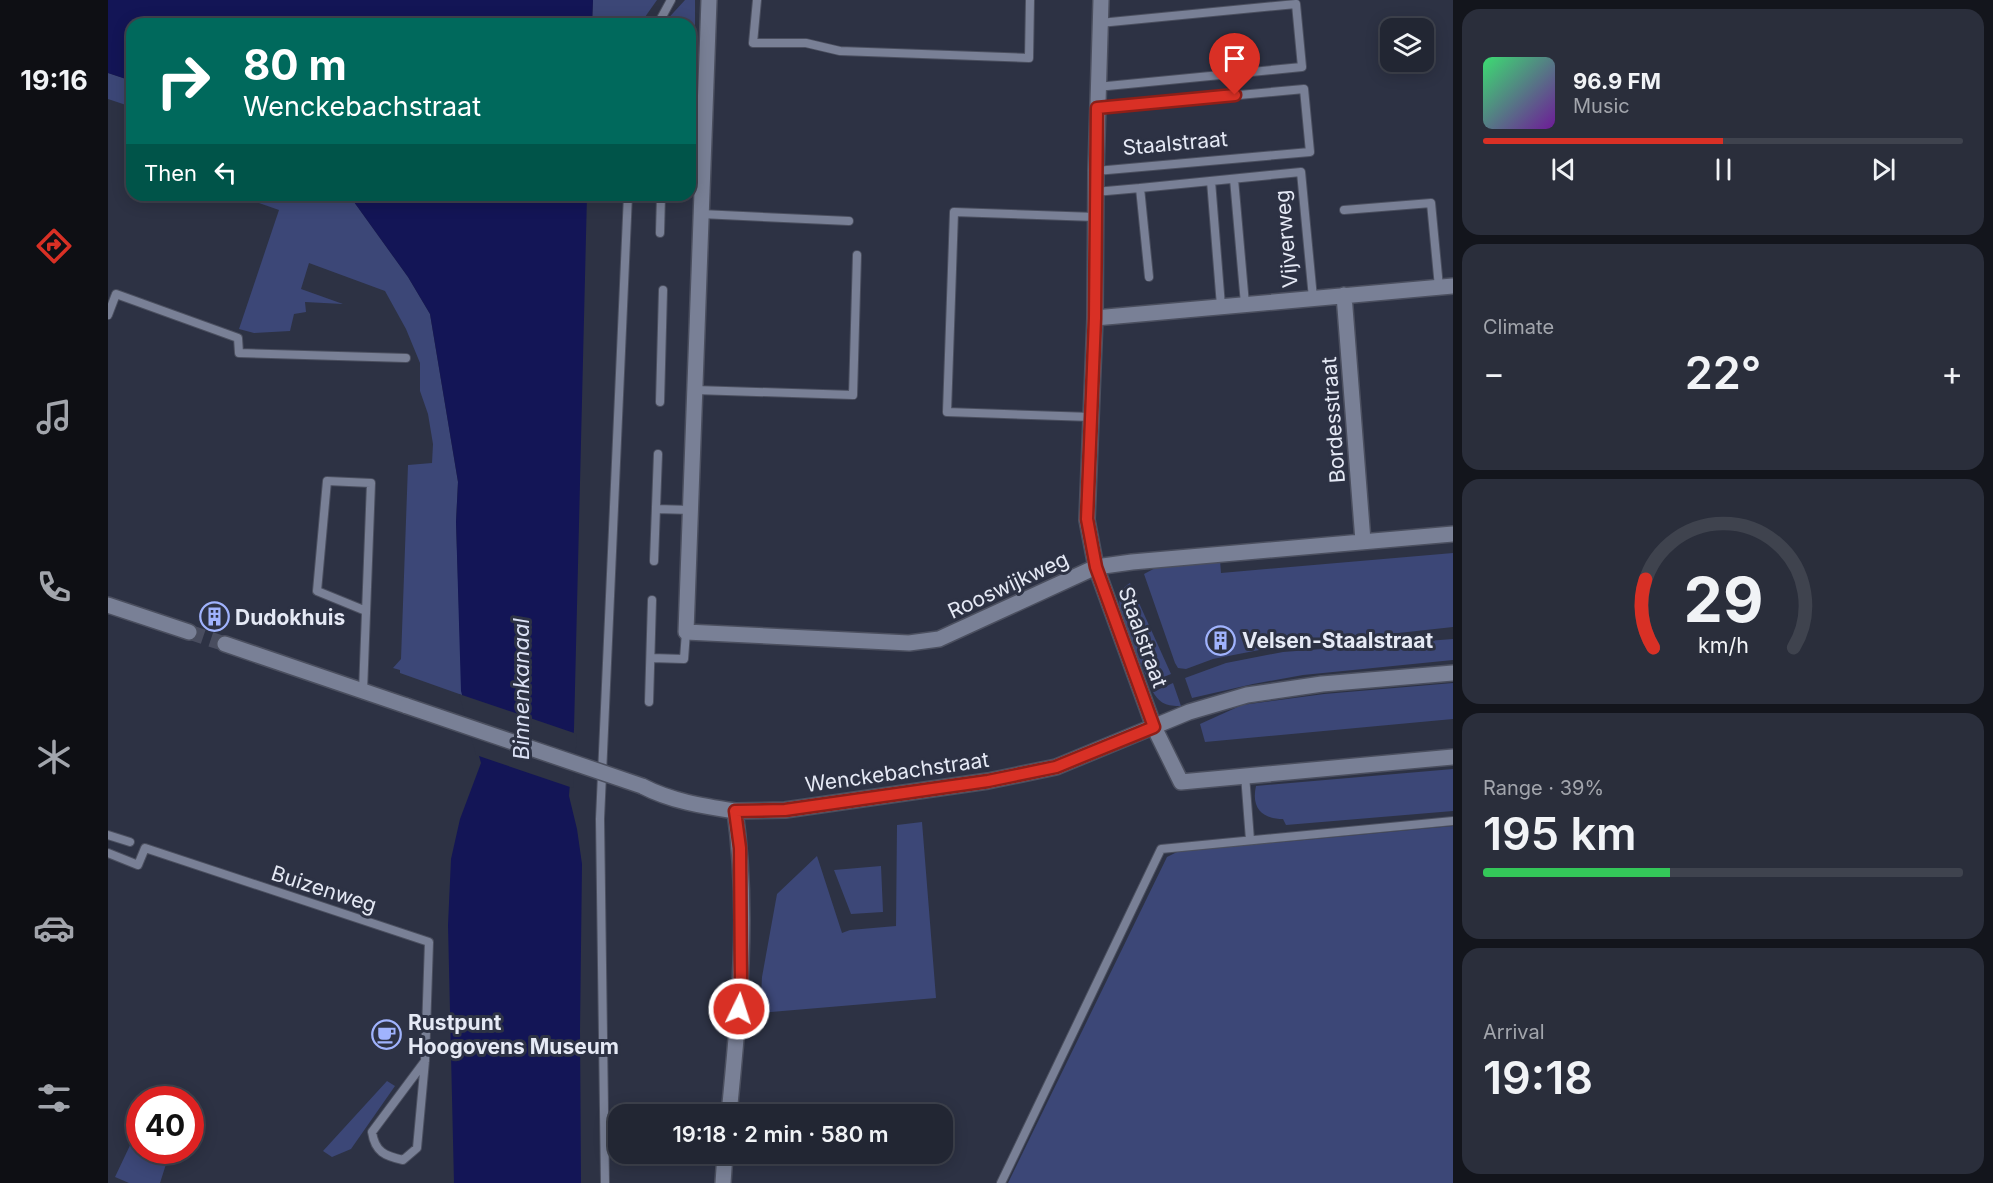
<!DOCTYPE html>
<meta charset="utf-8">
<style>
:root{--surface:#222633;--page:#2a2e3b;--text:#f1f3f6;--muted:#a2a5ac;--line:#3f434e;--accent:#d93025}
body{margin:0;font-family:Inter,sans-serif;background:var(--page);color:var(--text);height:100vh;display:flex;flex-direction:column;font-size:22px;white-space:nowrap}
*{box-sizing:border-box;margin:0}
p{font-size:20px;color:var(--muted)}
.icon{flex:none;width:33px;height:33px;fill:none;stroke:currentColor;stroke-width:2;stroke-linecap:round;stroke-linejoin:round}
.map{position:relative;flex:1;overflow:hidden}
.panel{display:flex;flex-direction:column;gap:9px;padding:9px;background:#13151c;width:540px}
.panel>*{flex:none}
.guide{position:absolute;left:18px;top:18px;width:570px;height:183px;border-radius:18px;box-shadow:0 3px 15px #0003,0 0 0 2px var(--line);background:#00695c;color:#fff;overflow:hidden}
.tools{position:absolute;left:1272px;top:18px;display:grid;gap:12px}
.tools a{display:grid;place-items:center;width:54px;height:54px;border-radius:12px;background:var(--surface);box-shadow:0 3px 15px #0003,0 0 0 2px var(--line);font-size:30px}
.speed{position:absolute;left:18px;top:1086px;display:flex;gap:12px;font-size:30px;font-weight:700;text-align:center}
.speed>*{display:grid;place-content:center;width:78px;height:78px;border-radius:50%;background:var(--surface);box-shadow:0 3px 15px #0003,0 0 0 2px var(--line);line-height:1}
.speed .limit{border:9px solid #d22;background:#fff;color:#111}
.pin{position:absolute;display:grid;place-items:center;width:51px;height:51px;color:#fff;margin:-62px -26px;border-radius:50% 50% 50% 0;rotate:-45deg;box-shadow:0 0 6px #0007}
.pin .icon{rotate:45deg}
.me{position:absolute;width:66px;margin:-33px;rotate:4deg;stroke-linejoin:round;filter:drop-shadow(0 0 4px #0008)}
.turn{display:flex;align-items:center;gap:21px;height:126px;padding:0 18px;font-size:27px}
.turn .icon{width:78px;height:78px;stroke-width:2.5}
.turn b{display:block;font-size:42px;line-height:51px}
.then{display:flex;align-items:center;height:57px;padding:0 18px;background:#0003;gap:12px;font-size:22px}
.big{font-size:45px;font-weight:600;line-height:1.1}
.panel .card{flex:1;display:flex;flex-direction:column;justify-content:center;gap:9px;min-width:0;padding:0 21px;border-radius:18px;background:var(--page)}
.panel .dial{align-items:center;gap:0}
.dial svg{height:156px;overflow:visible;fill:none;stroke:var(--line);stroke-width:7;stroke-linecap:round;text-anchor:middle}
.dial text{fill:var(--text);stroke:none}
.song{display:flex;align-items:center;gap:18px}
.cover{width:72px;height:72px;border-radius:9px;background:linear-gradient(135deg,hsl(140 70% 55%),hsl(280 70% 35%))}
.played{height:6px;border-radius:3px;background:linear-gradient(90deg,var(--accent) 50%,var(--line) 50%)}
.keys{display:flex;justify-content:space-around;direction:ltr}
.heat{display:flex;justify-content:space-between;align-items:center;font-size:33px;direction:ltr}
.charge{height:9px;border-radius:4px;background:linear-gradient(90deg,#34c759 39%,var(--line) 0)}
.trip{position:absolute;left:500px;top:1104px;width:345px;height:60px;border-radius:18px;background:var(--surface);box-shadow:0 3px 15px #0003,0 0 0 2px var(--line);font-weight:600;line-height:60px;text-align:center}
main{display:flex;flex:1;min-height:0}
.tabs{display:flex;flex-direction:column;width:108px;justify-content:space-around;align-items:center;background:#0e0f14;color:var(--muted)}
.tabs .icon{width:42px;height:42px}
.tabs .active{color:var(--accent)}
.tabs b{font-size:27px;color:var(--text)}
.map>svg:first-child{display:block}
</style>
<main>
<nav class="tabs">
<b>19:16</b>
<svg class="icon active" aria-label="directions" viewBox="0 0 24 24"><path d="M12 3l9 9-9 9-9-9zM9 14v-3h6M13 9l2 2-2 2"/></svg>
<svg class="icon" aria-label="music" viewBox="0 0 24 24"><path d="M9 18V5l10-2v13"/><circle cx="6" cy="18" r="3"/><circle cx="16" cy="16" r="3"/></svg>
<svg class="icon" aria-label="phone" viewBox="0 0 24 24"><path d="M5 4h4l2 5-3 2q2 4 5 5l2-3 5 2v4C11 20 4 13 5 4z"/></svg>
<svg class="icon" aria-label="climate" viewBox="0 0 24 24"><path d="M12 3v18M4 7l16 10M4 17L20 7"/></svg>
<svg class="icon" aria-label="car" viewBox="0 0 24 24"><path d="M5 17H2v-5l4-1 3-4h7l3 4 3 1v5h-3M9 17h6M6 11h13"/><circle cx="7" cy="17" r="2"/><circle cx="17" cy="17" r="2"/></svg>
<svg class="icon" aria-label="filters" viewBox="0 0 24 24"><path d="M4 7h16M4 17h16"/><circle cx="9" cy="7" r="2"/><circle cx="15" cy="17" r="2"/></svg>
</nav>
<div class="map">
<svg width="1345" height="1183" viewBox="0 0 1345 1183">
<rect width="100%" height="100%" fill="#2d3244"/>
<path fill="#3c4777" d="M485 0H549L532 24H484Z
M577 0H587V118H582V24H555Z
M0 73 24 81V107L0 99Z
M128 195H241L300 277 322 314 350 482 348 522 354 695 292 673V670L285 668 293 659 300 465 324 463 325 444 320 414 312 391V363L298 329 277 291 201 263 193 289 235 304 197 302 198 312 186 314 182 331 146 333 131 329 171 210Z
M1345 553V627L1172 646 1105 659 1078 669 1070 668 1067 663 1036 574 1053 565 1112 560 1113 573Z
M1022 583 1063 674 1041 683C1035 667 1005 607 1012 593 1014 589 1019 585 1022 583Z
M1345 639V660L1195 675 1145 684 1084 698 1077 678 1118 663 1175 652Z
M1065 683 1073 706C1059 706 1052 704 1045 692Z
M1345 683V719L1097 742 1092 724 1134 705 1216 694Z
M1345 769V811L1178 825 1175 819C1154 819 1143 808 1148 786Z
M814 822 828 998 652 1013 654 977 669 894 709 856 734 933 742 930 788 926 789 825Z
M1345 826V1183H900L1059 857 1069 852Z
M773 866 775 912 743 914 726 870Z
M279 1081 287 1086 243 1149 224 1157 215 1151Z
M25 1139 31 1142 32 1150 50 1151 59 1161 52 1183H21L7 1177Z"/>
<path fill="#131556" d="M0 0H485L484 24H24V81L0 73Z
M241 195H479L466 729 461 796 469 829 474 864 472 1031 473 1183H346L340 925 343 859 352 819 373 763 353 691 348 522 350 482 322 314 300 277Z"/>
<path fill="#2d3244" d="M351 694 469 734 465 788 368 755Z"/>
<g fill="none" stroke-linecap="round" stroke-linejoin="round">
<path stroke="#494d5f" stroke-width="15" stroke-dasharray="15 8" stroke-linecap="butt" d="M81 632 117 644"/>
<defs>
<path id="service" d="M649 0 645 43H698L732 51 921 58 922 0
M550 24 563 0
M989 87 1194 67 1188 4 992 23
M988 171 1202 152 1196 89 989 108
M1126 179 1137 304
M1103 181 1113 306
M1032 188 1193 172 1205 298
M987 192 1032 188 1041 277
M1236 210 1323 203 1331 287
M593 214 741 221
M552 233 553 195
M0 315 8 294 130 338 131 353 298 358
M587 390 745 395 749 255
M552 402 555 290
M983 417 839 412 846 212 987 217
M548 509 583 510
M546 561 550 454
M543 658 576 659 578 632
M255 691 263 483 219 481 209 591 258 611
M541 702 544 600
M1137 775 1142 840
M0 835 22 842
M0 853 30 865 37 848 321 942 317 1061 309 1148 295 1160C277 1156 267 1152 264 1132L317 1061
M497 1183 492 819 520 195
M893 1183 1053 849 1345 821"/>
<path id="minor" d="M601 0 578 632 801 643 831 639 988 567 1024 562 1345 534
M993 0 988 171 987 318 979 520 988 567 1046 727 1073 782 1345 757
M1236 295 1255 541
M987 318 1345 286
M0 605 81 632
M117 644 299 706
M534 786C563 801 594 806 627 811"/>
<path id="tertiary" d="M621 1114C631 1014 641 912 627 811L677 810 880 781 948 767 1081 712 1139 695 1214 684 1345 673
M615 1183 617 1154"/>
</defs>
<use href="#service" stroke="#4b4f5f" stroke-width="10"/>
<use href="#minor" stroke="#4b4f5f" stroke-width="18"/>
<use href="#tertiary" stroke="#4b4f5f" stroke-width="18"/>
<use href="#service" stroke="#798096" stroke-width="8"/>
<use href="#minor" stroke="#798096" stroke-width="15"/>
<use href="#tertiary" stroke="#798096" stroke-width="15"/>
<defs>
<path id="minor-bridge" d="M299 706 534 786"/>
</defs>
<use href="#minor-bridge" stroke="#4b4f5f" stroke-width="18" stroke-linecap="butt"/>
<use href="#minor-bridge" stroke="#798096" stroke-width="15"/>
</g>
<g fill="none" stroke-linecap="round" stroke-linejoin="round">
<defs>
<path id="route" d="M631 1009 633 988 632 848 627 811 677 810 880 781 948 767 1046 727 988 567 979 519 987 318 989 108 1127 95"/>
</defs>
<use href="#route" stroke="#8d1f18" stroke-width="15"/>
<use href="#route" stroke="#d93025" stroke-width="10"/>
</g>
<defs>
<symbol id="building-ring" viewBox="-11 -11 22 22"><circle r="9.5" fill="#2d3244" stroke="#a0b3fd" stroke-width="1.5"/><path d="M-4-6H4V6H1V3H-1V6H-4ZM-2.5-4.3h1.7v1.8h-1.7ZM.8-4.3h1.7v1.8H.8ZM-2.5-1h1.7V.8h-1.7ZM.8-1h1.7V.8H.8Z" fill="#a0b3fd"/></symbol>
<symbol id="cafe-ring" viewBox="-11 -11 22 22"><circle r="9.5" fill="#2d3244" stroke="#a0b3fd" stroke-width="1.5"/><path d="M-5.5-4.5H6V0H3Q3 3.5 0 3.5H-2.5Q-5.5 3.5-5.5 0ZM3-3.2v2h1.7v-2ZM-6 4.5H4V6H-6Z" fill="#a0b3fd"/></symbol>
</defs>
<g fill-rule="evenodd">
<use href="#building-ring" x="90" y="600" width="33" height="33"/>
<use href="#building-ring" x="1096" y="624" width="33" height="33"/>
<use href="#cafe-ring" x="262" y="1018" width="33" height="33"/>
</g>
<g text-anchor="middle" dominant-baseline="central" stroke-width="6" stroke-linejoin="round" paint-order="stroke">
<g font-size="21" fill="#e5e9f5" stroke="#2d3244">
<text transform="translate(1067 143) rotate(-5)">Staalstraat</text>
<text transform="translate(1178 239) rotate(-95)">Vijverweg</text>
<text transform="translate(1225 420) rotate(-94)">Bordesstraat</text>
<text transform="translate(900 585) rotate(-25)">Rooswijkweg</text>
<text transform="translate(1035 637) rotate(70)">Staalstraat</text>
<text transform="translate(789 772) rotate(-8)">Wenckebachstraat</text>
<text transform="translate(216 889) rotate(18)">Buizenweg</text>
</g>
<g font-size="21" font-weight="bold" fill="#e5e9f5" stroke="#2d3244" text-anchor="start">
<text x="127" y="617">Dudokhuis</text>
<text x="1134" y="640">Velsen-Staalstraat</text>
<text x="300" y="1022">Rustpunt<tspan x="300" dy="24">Hoogovens Museum</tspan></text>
</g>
<g font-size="22" font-style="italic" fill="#dbe1f5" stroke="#2d3244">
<text transform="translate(413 689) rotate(-90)">Binnenkanaal</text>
</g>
</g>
</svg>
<div class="tools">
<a><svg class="icon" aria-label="layers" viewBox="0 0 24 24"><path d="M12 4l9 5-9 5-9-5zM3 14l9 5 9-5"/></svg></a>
</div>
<div class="speed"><div class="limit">40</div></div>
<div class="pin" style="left:1127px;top:95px;background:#d93025"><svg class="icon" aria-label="arrive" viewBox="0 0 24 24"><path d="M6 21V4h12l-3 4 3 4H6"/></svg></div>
<svg class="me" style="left:631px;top:1009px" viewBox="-20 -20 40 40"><circle r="17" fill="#d93025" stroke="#fff" stroke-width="3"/><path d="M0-11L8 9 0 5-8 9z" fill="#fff"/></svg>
<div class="trip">19:18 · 2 min · 580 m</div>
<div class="guide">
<div class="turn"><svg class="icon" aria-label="right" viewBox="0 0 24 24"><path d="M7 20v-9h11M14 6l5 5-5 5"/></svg><div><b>80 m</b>Wenckebachstraat</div></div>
<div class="then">Then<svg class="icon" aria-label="left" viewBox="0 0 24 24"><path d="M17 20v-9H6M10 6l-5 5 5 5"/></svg></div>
</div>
</div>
<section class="panel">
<div class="card">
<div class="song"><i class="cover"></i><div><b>96.9 FM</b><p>Music</p></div></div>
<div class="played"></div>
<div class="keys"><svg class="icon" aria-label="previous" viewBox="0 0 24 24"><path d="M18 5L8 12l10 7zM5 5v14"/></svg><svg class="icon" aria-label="pause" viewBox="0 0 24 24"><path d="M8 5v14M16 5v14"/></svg><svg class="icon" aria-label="next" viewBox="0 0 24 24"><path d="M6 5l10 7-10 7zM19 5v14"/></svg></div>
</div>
<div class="card"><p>Climate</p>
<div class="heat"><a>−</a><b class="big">22°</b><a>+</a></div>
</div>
<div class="card dial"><svg viewBox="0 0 100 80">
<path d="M14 69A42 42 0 1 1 86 69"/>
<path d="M14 69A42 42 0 0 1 10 34" stroke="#d93025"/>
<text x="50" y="56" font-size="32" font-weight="700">29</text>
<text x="50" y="72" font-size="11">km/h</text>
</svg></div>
<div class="card"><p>Range · 39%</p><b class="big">195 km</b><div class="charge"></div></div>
<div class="card"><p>Arrival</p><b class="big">19:18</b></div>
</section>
</main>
